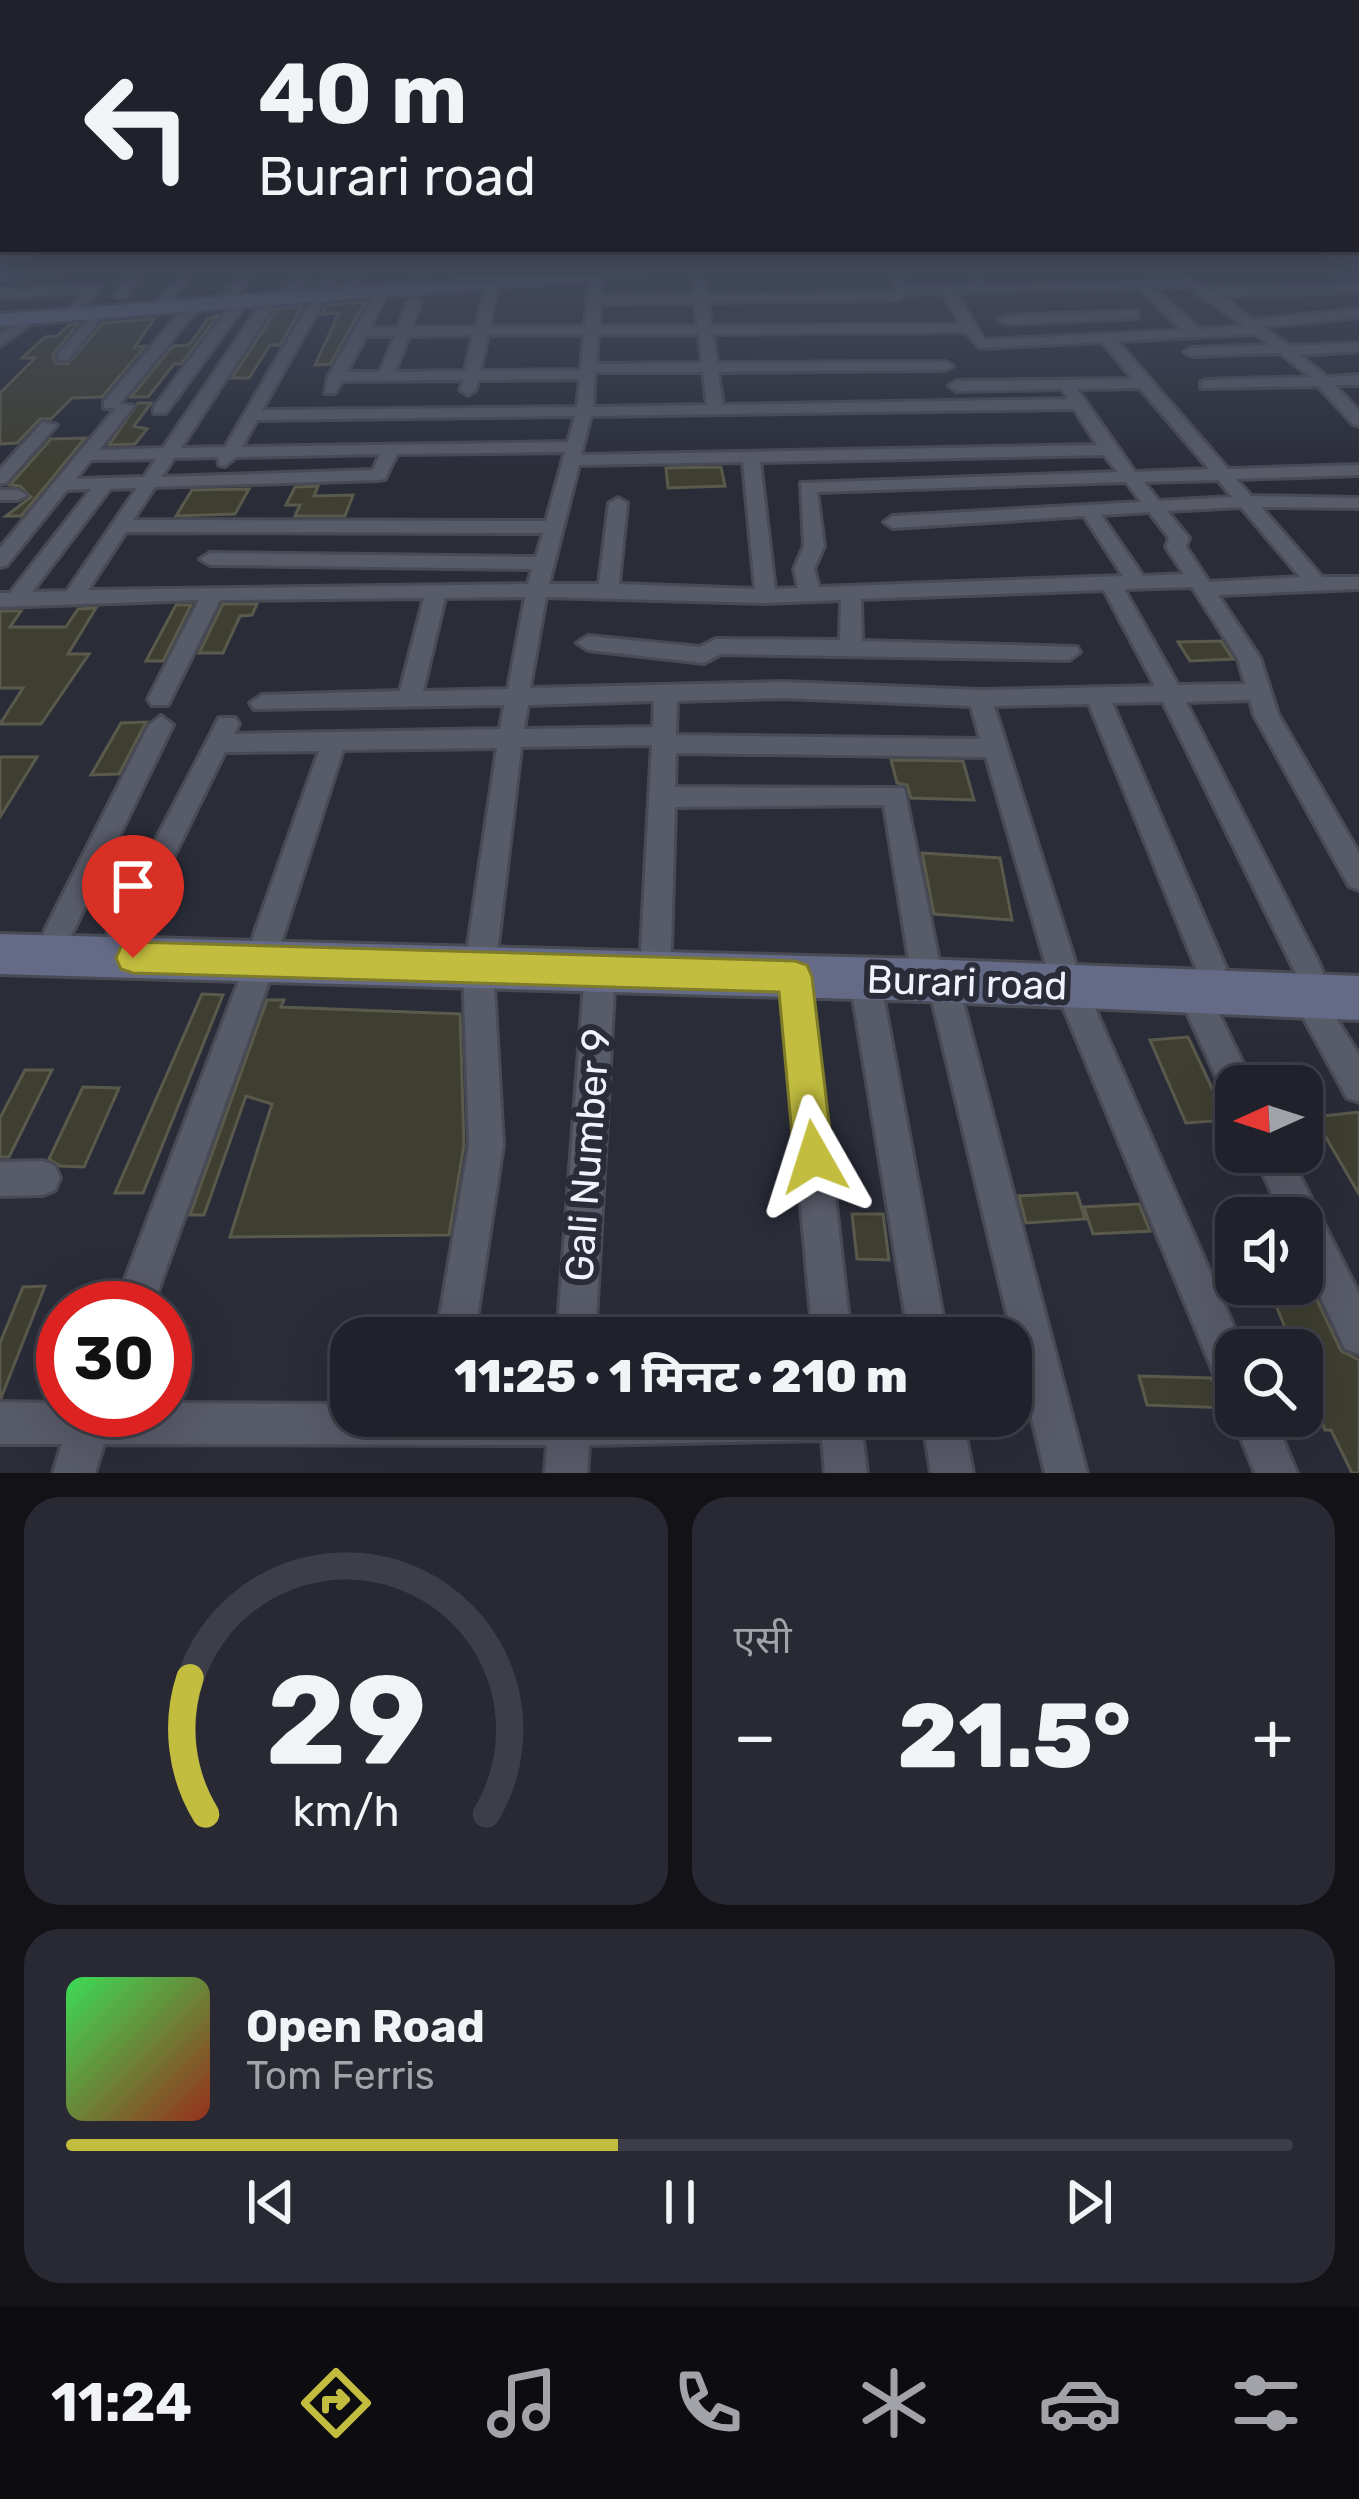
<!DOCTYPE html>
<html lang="hi">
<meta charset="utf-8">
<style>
:root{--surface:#20212a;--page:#282932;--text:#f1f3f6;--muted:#a2a3a8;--line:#3d3e47;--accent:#c2bd3f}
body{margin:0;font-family:Rubik,"Noto Sans Devanagari",sans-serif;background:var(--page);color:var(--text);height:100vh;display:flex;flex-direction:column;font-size:45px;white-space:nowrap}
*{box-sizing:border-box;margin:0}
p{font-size:39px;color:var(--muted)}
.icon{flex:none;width:66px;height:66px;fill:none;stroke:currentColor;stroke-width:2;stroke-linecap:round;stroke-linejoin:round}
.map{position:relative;height:1473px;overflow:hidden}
.panel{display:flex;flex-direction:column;gap:24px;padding:24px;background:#121217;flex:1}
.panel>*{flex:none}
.banner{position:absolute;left:0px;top:0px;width:1359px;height:252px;box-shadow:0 12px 48px #0002,0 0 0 3px var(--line);background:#20212a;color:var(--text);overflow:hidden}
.needle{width:78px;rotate:267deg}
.buttons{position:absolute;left:1215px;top:1065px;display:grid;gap:24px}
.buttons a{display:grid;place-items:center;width:108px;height:108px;border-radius:24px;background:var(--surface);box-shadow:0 12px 48px #0002,0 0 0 3px var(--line);font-size:60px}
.speed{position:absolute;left:36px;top:1281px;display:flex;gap:24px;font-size:60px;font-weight:700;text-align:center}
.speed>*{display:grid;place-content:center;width:156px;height:156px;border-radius:50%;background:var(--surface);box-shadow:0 12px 48px #0002,0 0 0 3px var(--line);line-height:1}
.speed .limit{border:18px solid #d22;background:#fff;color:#111}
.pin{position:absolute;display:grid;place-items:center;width:102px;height:102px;color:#fff;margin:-123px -51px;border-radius:50% 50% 50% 0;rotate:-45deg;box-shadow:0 0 12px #0007}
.pin .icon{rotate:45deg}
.me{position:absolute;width:132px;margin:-66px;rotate:354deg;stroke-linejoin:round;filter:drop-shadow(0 0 9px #0008)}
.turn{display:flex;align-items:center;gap:42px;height:252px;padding:0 60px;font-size:54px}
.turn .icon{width:156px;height:156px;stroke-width:2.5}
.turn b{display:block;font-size:84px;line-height:102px}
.big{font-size:90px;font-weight:800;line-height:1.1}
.panel .widget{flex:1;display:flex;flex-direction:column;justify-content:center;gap:18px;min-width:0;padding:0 42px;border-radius:36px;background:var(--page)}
.panel .dial{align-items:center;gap:0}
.dial svg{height:312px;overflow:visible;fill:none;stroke:var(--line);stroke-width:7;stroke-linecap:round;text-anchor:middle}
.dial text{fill:var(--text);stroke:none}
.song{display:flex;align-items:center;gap:36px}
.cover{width:144px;height:144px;border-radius:18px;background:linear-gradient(135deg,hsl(130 70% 55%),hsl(10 70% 35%))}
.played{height:12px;border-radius:6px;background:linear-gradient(90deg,var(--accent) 45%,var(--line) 45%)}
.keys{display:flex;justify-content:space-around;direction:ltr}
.heat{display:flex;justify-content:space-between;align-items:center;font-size:66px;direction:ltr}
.panel .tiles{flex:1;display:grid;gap:24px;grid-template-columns:1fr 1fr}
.widget:last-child{grid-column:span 2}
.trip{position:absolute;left:330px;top:1317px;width:702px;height:120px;border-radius:36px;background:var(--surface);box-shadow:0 12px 48px #0002,0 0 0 3px var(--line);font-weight:800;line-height:120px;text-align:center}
.tab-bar{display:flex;height:192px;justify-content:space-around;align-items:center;background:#0d0d11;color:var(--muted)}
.tab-bar .icon{width:84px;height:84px}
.tab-bar .selected{color:var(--accent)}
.tab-bar b{font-size:54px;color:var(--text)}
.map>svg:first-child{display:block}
</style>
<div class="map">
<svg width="1359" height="1473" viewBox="0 0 1359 1473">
<rect width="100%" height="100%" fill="#2a2c38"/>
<path fill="#3e3e31" stroke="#5a5a4c" stroke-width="3" d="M365 302 330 364 315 365 339 313 322 314 326 305Z
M302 307 280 345H270L249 378H232L277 309Z
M219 314 181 364H174L148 397H131L173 346 189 345 208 319Z
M154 319 135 347 145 346 102 397 72 398 51 419H40L17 443 0 444V393L35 358H22L45 337 57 336 69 325 78 324 53 354 55 363 68 364 103 323Z
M138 403H151L134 426 147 429 135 444 109 445Z
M85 438 21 516H6L31 497 20 486 10 485 51 439Z
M721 467 725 486 668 488 666 468Z
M318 486 314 496 353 495 345 516H295L300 505H286L295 487Z
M249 489 235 514 176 516 192 490Z
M223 604H257L252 615 240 616 223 653H199Z
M176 605H191L163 661H146Z
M96 608 68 654H89L41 724H0L23 688H0V611H21L10 627H66L78 609Z
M1221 641 1233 659 1190 661 1178 642Z
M146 722 119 774 91 775 121 723Z
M0 757H37L0 817Z
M891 760 963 761 974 800 911 798 907 785 897 783Z
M922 853 1000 858 1012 920 934 914Z
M202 994 223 995 143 1193H115Z
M267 1000H284L281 1007 460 1014 464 1145 449 1235 230 1237 272 1104 246 1096 204 1215H190Z
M1188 1037 1227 1120 1186 1123 1150 1040Z
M25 1070H52L9 1157H0V1118Z
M83 1087 119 1088 84 1167 60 1166 49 1159Z
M1359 1112V1194L1314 1117Z
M1077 1193 1085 1219 1026 1223 1019 1196Z
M1139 1204 1150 1231 1093 1234 1084 1207Z
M852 1214H883L889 1260 857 1259Z
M1309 1283 1341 1351 1359 1360V1473H1352L1331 1430H1325L1302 1370V1350H1294L1269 1288Z
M45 1286 1 1398H0V1343L23 1287Z
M1139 1376 1211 1378 1229 1408 1147 1405Z"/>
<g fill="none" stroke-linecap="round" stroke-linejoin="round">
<defs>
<path id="street" d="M76 270 70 274 0 279V271Z
M133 270H145L126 297H116L114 294Z
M183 270H195L165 310H155L153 307Z
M245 270H257L230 305H220V299Z
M300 270H312L291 300H281L279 297Z
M329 270H341L262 410 577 407 580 379 478 380 476 390 468 395 460 390 463 380 342 381 335 393H325L328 377 377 290 383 286 389 290 370 328H398L407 303 414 299 421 303 412 327H476L487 281 493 277 499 281 489 327 585 326 590 274 596 270 602 274 601 296 694 295 691 270H703L707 295 896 292 892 270H904L908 286 974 285 963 270H975L987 285 1190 279 1211 289 1359 284V292L1222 296 1253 320 1359 309V317L1263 327 1290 346 1359 343V351L1300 355 1327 377 1359 375V385H1335L1359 411V426L1353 424 1318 386 1201 388V382L1206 380 1310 377 1280 353 1191 356 1184 352 1191 348 1269 345 1255 334 1117 341 1228 469 1359 465V475L1236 479 1251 496 1359 498V508L1261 507 1322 577H1359V589L1218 595 1260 658 1278 714 1359 853V890L1349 886 1254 715 1250 700 1186 702 1319 963 1323 973 1315 984 1359 1055V1102L1347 1098 1297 1006 1293 996 1301 984 1163 702 1112 703 1226 968 1222 978 1211 982 1200 978 1196 968 1089 704 994 706 1076 965 1244 1350H1236V1399L1222 1393 1046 965 986 757 676 753 675 787 904 788 939 961 934 971 924 975 914 971 909 961 884 805 675 807 671 950 666 960 656 964 646 960 641 950 652 745 521 747 498 945 493 954 486 957 493 968 503 1145 474 1338H436L469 1145 463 968 467 958 475 955 468 945 497 748 343 750 282 940 277 949 271 952 276 962 152 1308H114L246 962 251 952 257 950 252 940 319 751 225 752 130 946 120 950 110 946 106 937 110 928 219 718H235L239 724 234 734 500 729 504 705 254 709 250 703 262 695 400 691 424 598 220 600 168 705H152L148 699 199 600 0 607V593H10L91 489 67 490 7 565 0 567V548L120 403 134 406 99 450 163 448 267 295H277L279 298 181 448 225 447ZM1188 287 1245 326 1199 329 1153 288ZM1138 288 1183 330 984 340 956 293ZM943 293 961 324 711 326 708 302 899 300 909 294ZM695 303 698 326H599L600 304ZM966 332 980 348 1102 342 1133 379 957 381 949 386 957 391 1062 389 1068 399 723 405 718 372 946 370 953 366 946 362 717 363 713 334ZM699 334 702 363 596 364 598 335ZM473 335 465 371 395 372 409 336ZM488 335H584L581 370 480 371ZM366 336H395L380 372H347ZM595 372H703L707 405 593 407ZM1140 388 1209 469 1135 472 1077 389ZM1074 409 1097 445 581 455 591 416ZM575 416 568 442 242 447 257 420ZM565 452 546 521 133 520 155 487 379 480 385 479 397 454ZM380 454 373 470 162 477 174 458 218 457 219 465 225 466 236 457ZM1104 455 1118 472 801 483 804 546 794 569 798 588 775 589 760 462ZM156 459 144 477 76 479 91 460ZM743 462 755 589 619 584 627 503 618 498 609 503 599 584H549L579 465ZM1218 480 1232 497 1159 501 1144 482ZM1126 482 1141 502 893 516 884 522 893 528 1084 516 1123 576 819 587 814 569 824 546 817 492ZM137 488 67 591 32 592 110 489ZM1241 507 1300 577 1209 582 1186 547 1189 538 1167 511ZM1149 512 1169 538 1166 547 1184 574 1143 576 1101 515ZM126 532 543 533 536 557 210 553 200 559 210 565 532 569 528 584 88 590ZM1192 587 1238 659 1245 684 1178 685 1124 589ZM1104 590 1155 686 980 690 784 682 530 688 546 597 766 603 841 600 840 640 716 639 700 647 588 636 577 643 588 650 704 663 721 654 1069 660 1080 652 1077 647 862 641 861 599ZM525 597 508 689 423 691 445 598ZM784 698 971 706 980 739 676 735 677 701ZM654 701 653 727 524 729 528 705Z
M353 270H365L351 296H341Z
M416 270H428L421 287 415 291 409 287Z
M99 285V291L72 318 65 314 83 293 0 298V290Z
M236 298 248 301 166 413H154V407Z
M189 302 201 305 116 408H104V402Z
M99 308 106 312 68 360H58V354Z
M1132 311 1137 312V318L1006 324 999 320 1006 316Z
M27 315 39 318 0 346V335Z
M43 422 57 425 6 483 0 484V469Z
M0 490H18L27 495 18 500H0Z
M161 716 173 725 67 944 57 948 47 944 43 935 47 926 149 725Z
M600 958 611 962 615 972 595 1338H557L585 972 589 962Z
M795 963 806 967 810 977 851 1338H813L780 977 784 967Z
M865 965 876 969 880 979 947 1338H909L850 979 854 969Z
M943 969 954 973 958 983 1087 1473H1045L928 983 932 973Z
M1192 977 1203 981 1254 1086H1236V1102L1226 1098 1177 991 1181 981Z
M1253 1152H1288L1359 1294V1354L1345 1349 1302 1257V1218H1283Z
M43 1161 55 1166 60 1178 55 1190 43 1195 0 1196V1162Z
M0 1402 63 1403V1410H165V1403L351 1404V1416H860L867 1473H825L822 1440 589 1445 587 1473H545L547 1445 104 1444 95 1473H53L62 1444H0Z
M1236 1405V1416H1273L1297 1473H1255L1232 1416Z
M922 1416H962L973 1473H931Z"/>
<path id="secondary" d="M581 270H657L648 276 0 326V314Z
M0 934 921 959 1359 976V1020L921 1001 0 974Z"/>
</defs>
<use href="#street" stroke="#484a54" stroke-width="6"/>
<use href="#secondary" stroke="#484a54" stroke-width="6"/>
<use href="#street" fill="#585b68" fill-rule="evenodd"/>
<use href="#secondary" fill="#656a86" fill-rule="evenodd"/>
</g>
<linearGradient id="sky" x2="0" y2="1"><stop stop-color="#17181f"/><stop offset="0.57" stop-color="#444b5e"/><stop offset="1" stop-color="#444b5e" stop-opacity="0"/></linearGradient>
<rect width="1359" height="476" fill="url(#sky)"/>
<path fill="#c2bd3f" stroke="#7e7b29" stroke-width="3" d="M133 942 795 961 807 965 812 977 833 1157 827 1171 814 1177 800 1171 794 1157 779 992 133 973 121 969 116 958 121 947Z"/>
<g text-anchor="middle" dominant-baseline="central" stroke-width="12" stroke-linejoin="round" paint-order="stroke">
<g font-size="39" fill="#f1f3fb" stroke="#2a2c38">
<text transform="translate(967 983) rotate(2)">Burari road</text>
<text transform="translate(588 1155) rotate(-86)">Gali Number 9</text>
</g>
</g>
</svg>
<div class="buttons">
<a><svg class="needle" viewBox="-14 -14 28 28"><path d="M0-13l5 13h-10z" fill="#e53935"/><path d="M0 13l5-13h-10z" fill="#a2a3a8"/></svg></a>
<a><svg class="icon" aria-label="sound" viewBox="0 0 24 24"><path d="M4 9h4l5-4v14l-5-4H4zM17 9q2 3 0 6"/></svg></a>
<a><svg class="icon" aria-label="search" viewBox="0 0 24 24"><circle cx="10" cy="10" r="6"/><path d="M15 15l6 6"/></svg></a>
</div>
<div class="speed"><div class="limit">30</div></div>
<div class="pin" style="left:133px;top:958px;background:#d93025"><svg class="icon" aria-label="arrive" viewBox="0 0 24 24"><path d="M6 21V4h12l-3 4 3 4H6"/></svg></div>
<svg class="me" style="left:814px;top:1157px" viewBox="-20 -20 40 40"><path d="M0-17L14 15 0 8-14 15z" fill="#c2bd3f" stroke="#fff" stroke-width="4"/></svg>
<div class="trip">11:25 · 1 मिनट · 210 m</div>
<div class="banner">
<div class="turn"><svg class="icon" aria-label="left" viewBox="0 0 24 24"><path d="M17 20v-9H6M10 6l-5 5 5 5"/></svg><div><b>40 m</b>Burari road</div></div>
</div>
</div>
<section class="panel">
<div class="tiles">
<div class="widget dial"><svg viewBox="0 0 100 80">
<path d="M14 69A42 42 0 1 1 86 69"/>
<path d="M14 69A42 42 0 0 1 10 34" stroke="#c2bd3f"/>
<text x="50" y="56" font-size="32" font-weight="700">29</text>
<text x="50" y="72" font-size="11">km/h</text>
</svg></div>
<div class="widget"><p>एसी</p>
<div class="heat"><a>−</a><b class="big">21.5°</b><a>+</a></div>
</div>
<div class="widget">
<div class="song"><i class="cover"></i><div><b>Open Road</b><p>Tom Ferris</p></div></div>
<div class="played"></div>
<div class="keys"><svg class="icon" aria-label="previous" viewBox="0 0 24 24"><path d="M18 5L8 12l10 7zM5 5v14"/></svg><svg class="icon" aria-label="pause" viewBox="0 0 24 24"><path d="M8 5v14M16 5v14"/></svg><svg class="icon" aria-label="next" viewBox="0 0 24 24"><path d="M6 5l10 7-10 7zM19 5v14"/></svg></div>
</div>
</div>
</section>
<nav class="tab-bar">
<b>11:24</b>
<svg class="icon selected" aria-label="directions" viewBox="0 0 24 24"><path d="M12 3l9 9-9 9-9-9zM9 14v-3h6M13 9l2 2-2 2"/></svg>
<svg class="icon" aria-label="music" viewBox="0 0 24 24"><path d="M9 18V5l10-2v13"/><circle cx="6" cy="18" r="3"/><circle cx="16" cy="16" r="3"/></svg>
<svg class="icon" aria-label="phone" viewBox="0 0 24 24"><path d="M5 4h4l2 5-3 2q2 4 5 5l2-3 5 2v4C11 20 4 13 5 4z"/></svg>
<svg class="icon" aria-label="climate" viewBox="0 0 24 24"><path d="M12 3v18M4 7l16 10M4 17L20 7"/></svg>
<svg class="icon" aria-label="car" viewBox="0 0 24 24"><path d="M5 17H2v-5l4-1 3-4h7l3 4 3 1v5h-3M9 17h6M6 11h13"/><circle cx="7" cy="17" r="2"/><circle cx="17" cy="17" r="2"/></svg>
<svg class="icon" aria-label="filters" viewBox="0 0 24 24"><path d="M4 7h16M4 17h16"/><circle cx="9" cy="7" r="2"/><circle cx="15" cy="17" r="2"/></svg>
</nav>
